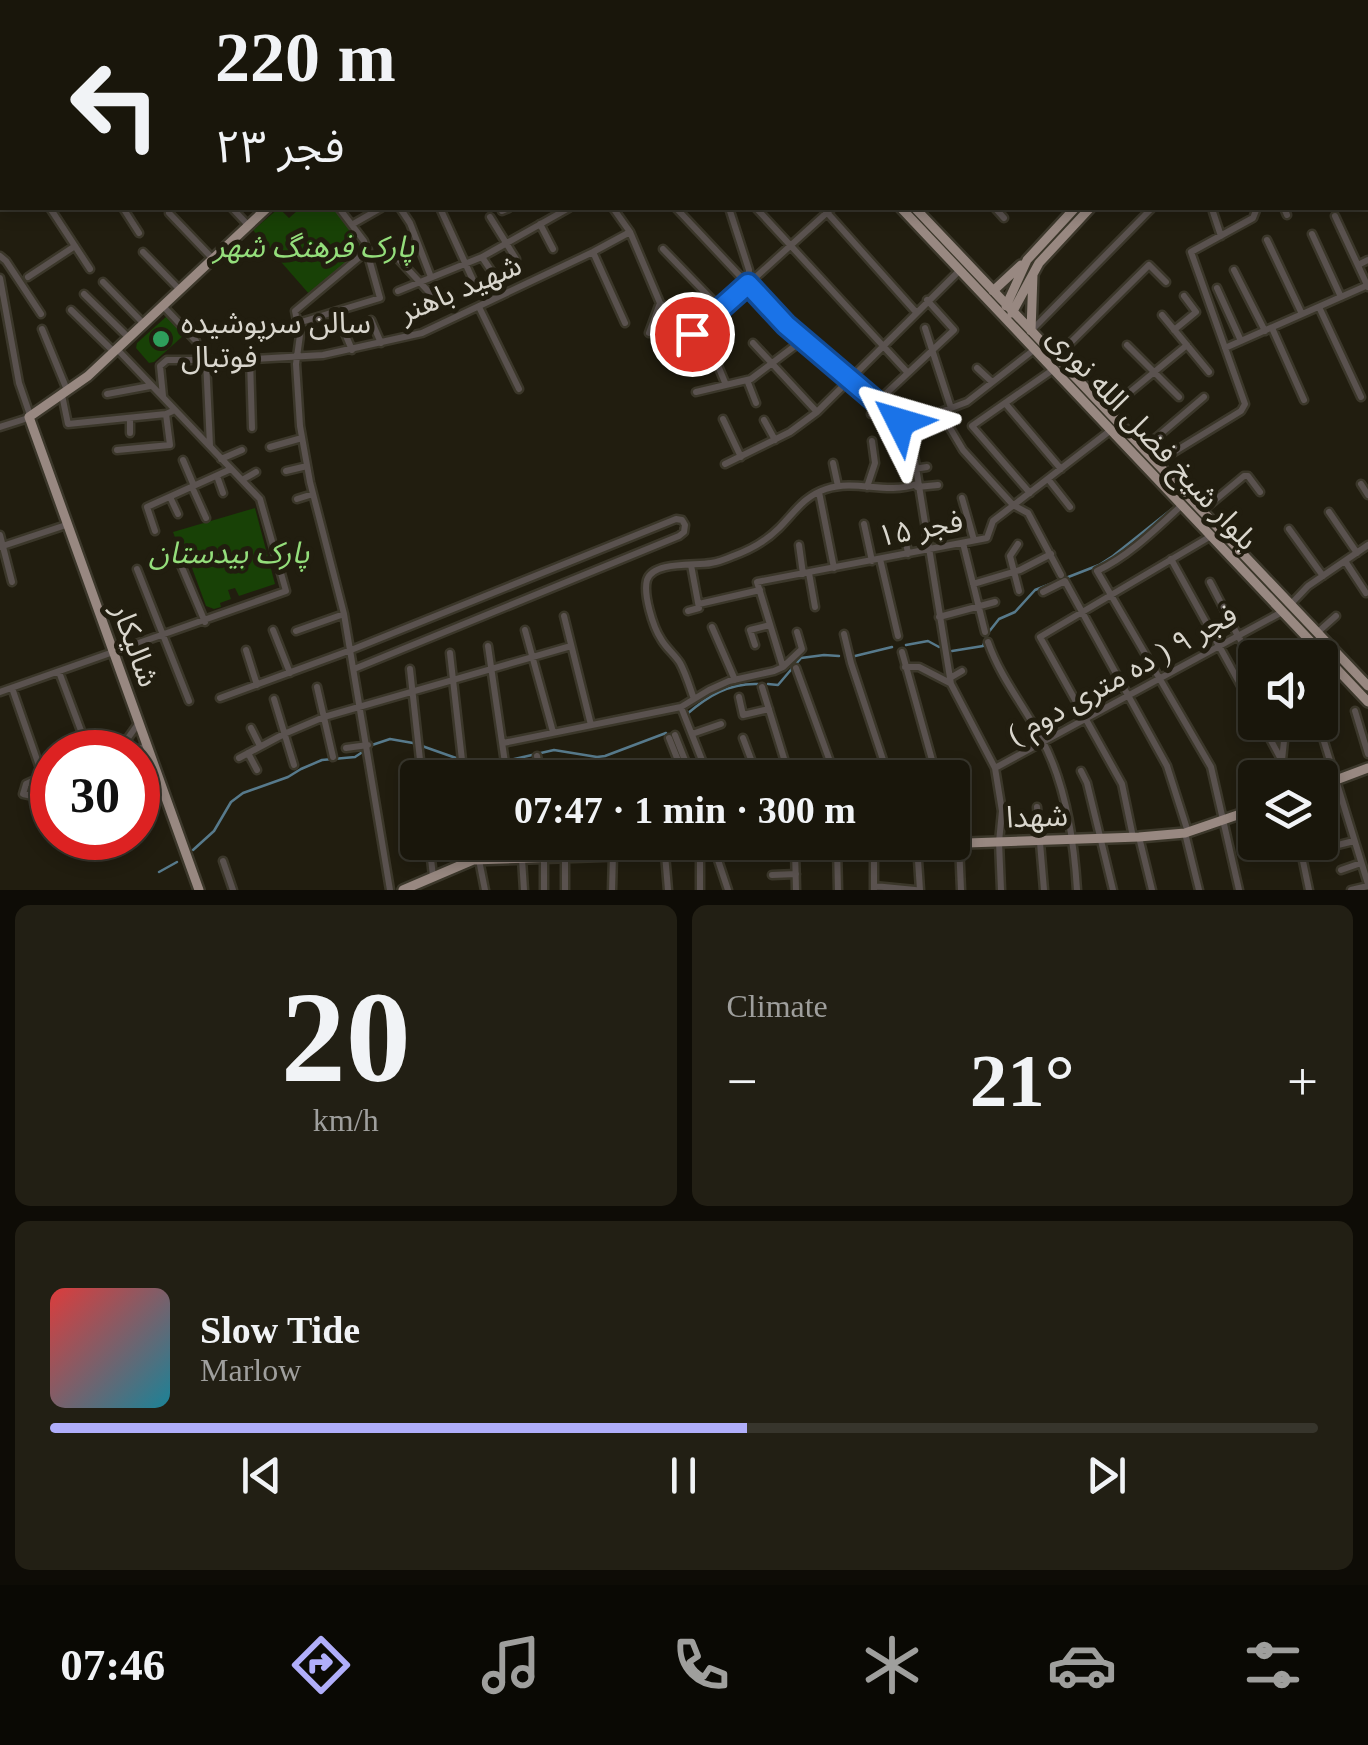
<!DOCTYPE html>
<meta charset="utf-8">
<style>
:root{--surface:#19160b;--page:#221f14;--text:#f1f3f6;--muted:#9f9f9d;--line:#37352c;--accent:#b0aefa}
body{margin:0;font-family:"Times New Roman","Noto Sans Arabic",serif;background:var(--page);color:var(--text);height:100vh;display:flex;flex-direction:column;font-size:38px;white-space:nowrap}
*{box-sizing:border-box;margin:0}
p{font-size:32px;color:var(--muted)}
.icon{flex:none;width:55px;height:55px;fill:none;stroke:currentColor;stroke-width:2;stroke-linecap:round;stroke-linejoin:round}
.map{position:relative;height:890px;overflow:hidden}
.sheet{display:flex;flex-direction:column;gap:15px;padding:15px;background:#0e0c06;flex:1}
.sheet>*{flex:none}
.banner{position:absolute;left:0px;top:0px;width:1370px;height:210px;box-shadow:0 5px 15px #0003,0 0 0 2px var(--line);background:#19160b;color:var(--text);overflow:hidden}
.tools{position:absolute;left:1238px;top:640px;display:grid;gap:20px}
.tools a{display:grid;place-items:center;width:100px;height:100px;border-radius:10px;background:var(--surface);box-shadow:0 5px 15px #0003,0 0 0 2px var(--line);font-size:50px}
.speed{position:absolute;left:30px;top:730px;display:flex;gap:20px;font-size:50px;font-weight:700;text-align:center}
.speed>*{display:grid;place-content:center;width:130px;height:130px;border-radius:50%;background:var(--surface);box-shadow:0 5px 15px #0003,0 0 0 2px var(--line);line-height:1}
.speed .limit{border:15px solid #d22;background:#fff;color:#111}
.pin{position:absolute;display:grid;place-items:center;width:85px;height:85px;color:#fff;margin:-42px;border:5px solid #fff;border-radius:50%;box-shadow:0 2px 10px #0007}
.me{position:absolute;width:110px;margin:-55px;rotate:310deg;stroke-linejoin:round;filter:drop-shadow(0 0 8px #0008)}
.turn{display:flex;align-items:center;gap:35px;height:210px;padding:0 50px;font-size:45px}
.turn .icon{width:130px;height:130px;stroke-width:2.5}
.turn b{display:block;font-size:70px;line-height:85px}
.big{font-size:75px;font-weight:700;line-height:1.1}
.sheet .tile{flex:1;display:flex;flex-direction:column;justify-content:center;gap:15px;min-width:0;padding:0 35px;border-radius:15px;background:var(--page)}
.sheet .dial{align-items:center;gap:0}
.dial b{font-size:130px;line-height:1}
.song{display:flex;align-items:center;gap:30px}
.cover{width:120px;height:120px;border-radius:15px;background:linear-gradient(135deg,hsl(0 70% 55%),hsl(190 70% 35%))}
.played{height:10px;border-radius:5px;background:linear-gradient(90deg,var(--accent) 55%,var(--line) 55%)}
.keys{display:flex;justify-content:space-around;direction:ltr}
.heat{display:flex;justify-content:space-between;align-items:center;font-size:55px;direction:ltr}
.sheet .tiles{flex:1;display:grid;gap:15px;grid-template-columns:1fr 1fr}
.tile:last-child{grid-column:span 2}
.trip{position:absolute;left:400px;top:760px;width:570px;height:100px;border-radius:10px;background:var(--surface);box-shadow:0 5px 15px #0003,0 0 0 2px var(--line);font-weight:700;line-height:100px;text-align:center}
.tab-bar{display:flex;height:160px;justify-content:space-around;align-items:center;background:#0a0904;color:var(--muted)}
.tab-bar .icon{width:70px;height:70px}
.tab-bar .on{color:var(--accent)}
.tab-bar b{font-size:45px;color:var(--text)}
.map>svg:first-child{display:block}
</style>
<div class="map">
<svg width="1368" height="890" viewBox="0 0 1368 890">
<rect width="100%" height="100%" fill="#211d0f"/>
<path fill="#184106" d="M279 208 289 218 297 211 322 212 327 208H335L365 247 310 295 253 230Z
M167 316 177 323 184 335 154 362 149 363 136 348 137 343Z
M255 508 275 584 239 596 235 588 228 590 231 599 220 603 221 607 214 609 206 606 185 549 181 543H177L173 532Z"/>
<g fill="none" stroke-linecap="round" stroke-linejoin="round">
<path stroke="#577a8c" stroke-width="2.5" d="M906 645 928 641 939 647
M952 651 983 646 988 633 999 619 1015 612 1035 590 1099 565 1113 556 1172 509
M855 656 892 647
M768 684 778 685 801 658 824 655 839 656
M687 714C708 696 729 683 758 684
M372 745 390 739 413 743
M422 746 456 758
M510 760 554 750 597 757 605 756 666 733
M471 768 492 775 504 774
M193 850 214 831 231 802 243 793 288 777 301 769 322 760 355 757 361 753
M159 872 177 862"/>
<defs>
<path id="minor" d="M16 0 17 2
M68 0 70 2
M122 0 124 2
M158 0 160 2
M227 0 229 2
M294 0 296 2
M362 0 363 2
M399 0 401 2
M422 0 424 2
M473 0 474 2
M509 0 511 2
M586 0 588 2
M801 0 804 2
M876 0 878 2
M946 0 948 2
M1017 0 1019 2
M1081 0 1083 2
M1301 0 1304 2
M1341 0 1343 2
M195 2 199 0
M595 2 598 0
M663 2 666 0
M808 2 812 0
M988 2 991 0
M1134 2 1135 0
M1356 2 1359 0
M0 126 2 125
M0 133 2 136
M50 208 90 269
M123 208 139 233
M232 208 248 225
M400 208 410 223 431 277
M440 208 477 289
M613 208 630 232 660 303 696 331
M676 208 786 325 900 422 909 424
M729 208 749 270 748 283
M756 208 908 373
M823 208 915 311
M995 208 1004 218
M1284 208 1287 215
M502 211 509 208
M1213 212 1221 236
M169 213 213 259
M1335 216 1368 287
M490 217 516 259
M353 224 381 208
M540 224 553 249
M1312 234 1341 297
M1267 240 1302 314
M663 249 721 309
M368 250 295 311 300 335 296 364 300 426 310 482 344 614 390 890
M390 250 441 305
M143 252 180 290
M593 252 625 323
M0 256 6 261 41 314
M482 257 492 272
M1358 265 1368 260
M1234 270 1265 331
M28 277 75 246
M0 278 19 383 30 415
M103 282 144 324
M1217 288 1241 341
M398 291 482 257 569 208
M84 294 129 338
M163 306 196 341
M479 307 519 389
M1319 307 1361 397
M71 310 114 352
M1162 315 1209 372
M371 320 381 343
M298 323 380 298 364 241 339 208
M925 328 951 408
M1272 328 1304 400
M42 329 67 390
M1174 330 1196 312 1184 296
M344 331 352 350
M1031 331 1152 208
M649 333 660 303
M693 334 832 208
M753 343 817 412
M1127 345 1179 397
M1225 348 1368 285
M714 356 726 385
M1056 357 1149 265 1166 282
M250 359 252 428
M206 360 210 446
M977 368 992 382
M747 380 756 403
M696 392 751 379 804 339
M107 394 150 386
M62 395 68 424 166 414 175 410
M163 396 160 366 167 360H238L323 355 422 333 593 252 630 232
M877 402 954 330 927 300
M1005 403 1061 469
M1107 411 1187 345
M941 413 963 450 1013 505 1028 513 1061 575
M871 414 891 415
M130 418V433
M723 419 741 457
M764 420 775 440
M909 424 951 684 995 768 1002 811 999 842 1001 890
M909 424 967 402 1035 349
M0 427 25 419
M270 447 302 438
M1143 449 1204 397
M117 450 170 445 166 414
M221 459 242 450
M183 460 194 486
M833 463 838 486
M1156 463 1241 411 1245 404 1191 252 1253 218 1257 208
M725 464 790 432 817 412 960 270
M914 469 927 467
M286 471 307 466
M217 476 223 493
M1048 479 1070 507
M242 480 256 472
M1361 484 1368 495
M192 487 206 518
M867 487 875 463 872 441
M917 487 938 485
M819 492 834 568
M1030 493 972 426 1054 369
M170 497 178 514
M962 498 974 540
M297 499 313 494
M1182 505C1156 529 1129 556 1097 571L1211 767 1239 890
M1202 511 1244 476H1248L1260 492
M1329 512 1357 553
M864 524 872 561
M1289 529 1323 576
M904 530 908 554
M155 531 147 507 231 469
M0 535 12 582
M963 543 985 632
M1018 544 1010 556 1019 591
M799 545 803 574
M0 547 66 525
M178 558 205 622
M880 559 898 636
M1171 559 1255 711
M1345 561 1366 593
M137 569 189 701
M809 573 815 607
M1210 582 1238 636 1255 663
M973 584 1020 570 1051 554
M1043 592 1065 581 1167 766 1188 832
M699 604 760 590
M1290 605 1308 586 1368 545
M688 611 699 608 691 565
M564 616 591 725
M939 617 995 602
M712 627 735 680
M273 630 290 673
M525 630 553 732
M296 631 344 614
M1318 632 1336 616
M844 634 851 663 889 778
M988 642C1000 677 1024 706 1041 738 1066 783 1074 840 1077 890
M755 645 750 630 770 625
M488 646 505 763
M246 650 257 685
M902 652 937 778
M450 653 464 778
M783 667 757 582 987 538 993 521 1111 430
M905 667H919L950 683
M796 668 836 778
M410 669 422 778
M59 672 89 752
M950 678 962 671
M317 687 333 757
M762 687 790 778
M12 688 43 777
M0 692 286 591 260 499 117 349
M739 697 743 715 769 709
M220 698 351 650 676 519 682 520 685 525 684 532 679 536 354 669
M274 699 294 765
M694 699C690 688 686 674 680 663 675 655 666 648 661 639 653 627 643 594 647 580 653 561 695 566 711 563 718 562 726 559 733 556 750 550 766 541 779 528 794 513 804 496 826 489 857 479 885 495 917 484
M681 707 709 778
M1355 711 1368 754
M1261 722 1282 761 1286 778
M1318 722 1368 884
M251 728 260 746
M692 734 721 724
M675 735 692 778
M669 738 685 778
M743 738 758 778
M503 743 681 707 709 690 729 681 774 671 783 667 802 649 797 632
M346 748 368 745
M97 752 128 738 138 724
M131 752 146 746
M248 753 257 770
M537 756 542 778
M239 758 284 734 324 717 571 646
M1282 760 1286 722
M589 767 591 778
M995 768 1282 612
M1081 771 1087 783 1113 890
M52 772 26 784 23 794 32 796 52 787
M551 778 565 775
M1037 807 1044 890
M1185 833 1199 890
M1133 837 1122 784 1040 637 1211 536
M1139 837 1152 890
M429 842 433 876
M471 842 473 860
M512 842 513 859
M555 842 556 857
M712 842 728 890
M1261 842 1265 856 1282 847 1300 843
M1299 842 1309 890
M959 844 961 890
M917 845 920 890
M874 846V890
M1334 846 1354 841
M837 848 838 890
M795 849 796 890
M700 852V890
M665 854 668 890
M565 857V890
M544 858V890
M522 859 524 890
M479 860 485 890
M223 861 233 890
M1341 870 1361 863
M772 875 796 874
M874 886 915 890
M612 890 613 855
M1351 890 1368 886"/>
<path id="major" d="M706 0 708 2
M719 0 721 2
M490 2 493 0
M1254 2 1256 0
M1270 2 1272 0
M901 208 1368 702
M915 208 1368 686
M993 291 1021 265
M1006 306 1027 260 1075 208
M1012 313 1039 263 1090 208
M1031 331 1033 274
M1320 786 1368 768
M199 890 29 417 88 376 267 208
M403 890 473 860 1139 837 1185 833 1255 809"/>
</defs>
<use href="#minor" stroke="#3b372a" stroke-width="11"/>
<use href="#major" stroke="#3b372a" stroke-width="14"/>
<use href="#minor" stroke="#5a524f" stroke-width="6"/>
<use href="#major" stroke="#988881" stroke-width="9"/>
</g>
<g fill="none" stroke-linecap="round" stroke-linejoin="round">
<defs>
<path id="route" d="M692 334 748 284 786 325 900 422"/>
</defs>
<use href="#route" stroke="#114b97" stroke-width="25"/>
<use href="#route" stroke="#1a73e8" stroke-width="18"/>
</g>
<circle fill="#2e9e5b" stroke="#211d0f" stroke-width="4" cx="161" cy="339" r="10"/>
<g text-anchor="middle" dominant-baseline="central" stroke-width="10" stroke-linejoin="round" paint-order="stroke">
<g font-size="30" font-style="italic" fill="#94de7b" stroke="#211d0f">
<text x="314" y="246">پارک فرهنگ شهر</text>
<text x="229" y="552">پارک بیدستان</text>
</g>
<g font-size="30" fill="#d9d6cd" stroke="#211d0f">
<text transform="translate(460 288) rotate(-23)">شهید باهنر</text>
<text transform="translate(1153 438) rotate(47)">بلوار شیخ فضل الله نوری</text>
<text transform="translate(920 528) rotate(-11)">فجر ۱۵</text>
<text transform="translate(136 645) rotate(70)">شالیکار</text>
<text transform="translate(1122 674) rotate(-29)">فجر ۹ ( ده متری دوم )</text>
<text transform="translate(1037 816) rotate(-2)">شهدا</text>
</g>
<g font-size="30" fill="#d9d6cd" stroke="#211d0f" text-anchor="start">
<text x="181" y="322">سالن سرپوشیده<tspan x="181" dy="34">فوتبال</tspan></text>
</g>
</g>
</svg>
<div class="tools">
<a><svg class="icon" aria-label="sound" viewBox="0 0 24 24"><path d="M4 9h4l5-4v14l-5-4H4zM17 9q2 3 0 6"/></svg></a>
<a><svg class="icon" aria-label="layers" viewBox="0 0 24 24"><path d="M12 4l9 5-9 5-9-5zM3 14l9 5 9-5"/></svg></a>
</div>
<div class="speed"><div class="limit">30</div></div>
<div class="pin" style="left:692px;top:334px;background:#d93025"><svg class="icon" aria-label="arrive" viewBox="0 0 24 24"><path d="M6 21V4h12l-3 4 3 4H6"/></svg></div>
<svg class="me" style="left:900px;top:422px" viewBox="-20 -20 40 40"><path d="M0-17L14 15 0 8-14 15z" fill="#1a73e8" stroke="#fff" stroke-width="4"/></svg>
<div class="trip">07:47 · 1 min · 300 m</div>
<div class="banner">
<div class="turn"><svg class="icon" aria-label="left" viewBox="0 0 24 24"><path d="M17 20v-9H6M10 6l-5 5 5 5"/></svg><div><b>220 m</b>فجر ۲۳</div></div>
</div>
</div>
<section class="sheet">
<div class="tiles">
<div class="tile dial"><b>20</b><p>km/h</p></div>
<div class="tile"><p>Climate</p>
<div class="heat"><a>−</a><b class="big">21°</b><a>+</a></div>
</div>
<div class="tile">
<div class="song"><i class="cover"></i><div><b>Slow Tide</b><p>Marlow</p></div></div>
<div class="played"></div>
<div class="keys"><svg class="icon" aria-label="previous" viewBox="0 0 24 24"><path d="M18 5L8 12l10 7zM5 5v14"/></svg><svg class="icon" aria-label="pause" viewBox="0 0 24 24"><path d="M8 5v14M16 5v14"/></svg><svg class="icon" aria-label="next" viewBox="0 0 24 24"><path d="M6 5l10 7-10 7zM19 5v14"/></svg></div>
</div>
</div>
</section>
<nav class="tab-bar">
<b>07:46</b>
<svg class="icon on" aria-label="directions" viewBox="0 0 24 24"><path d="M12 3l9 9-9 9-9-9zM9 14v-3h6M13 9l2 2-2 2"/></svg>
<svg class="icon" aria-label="music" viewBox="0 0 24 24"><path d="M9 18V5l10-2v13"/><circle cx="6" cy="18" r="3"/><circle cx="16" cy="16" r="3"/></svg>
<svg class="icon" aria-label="phone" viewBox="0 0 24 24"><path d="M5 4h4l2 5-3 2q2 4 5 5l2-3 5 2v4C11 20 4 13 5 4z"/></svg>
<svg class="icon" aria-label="climate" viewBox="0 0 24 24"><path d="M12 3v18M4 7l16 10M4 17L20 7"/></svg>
<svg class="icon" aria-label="car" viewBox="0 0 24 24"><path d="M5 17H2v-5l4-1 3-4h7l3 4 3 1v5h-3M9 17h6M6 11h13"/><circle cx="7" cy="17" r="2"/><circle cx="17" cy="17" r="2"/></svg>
<svg class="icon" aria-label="filters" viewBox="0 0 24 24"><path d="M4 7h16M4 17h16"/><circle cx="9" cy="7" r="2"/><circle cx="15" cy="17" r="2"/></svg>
</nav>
